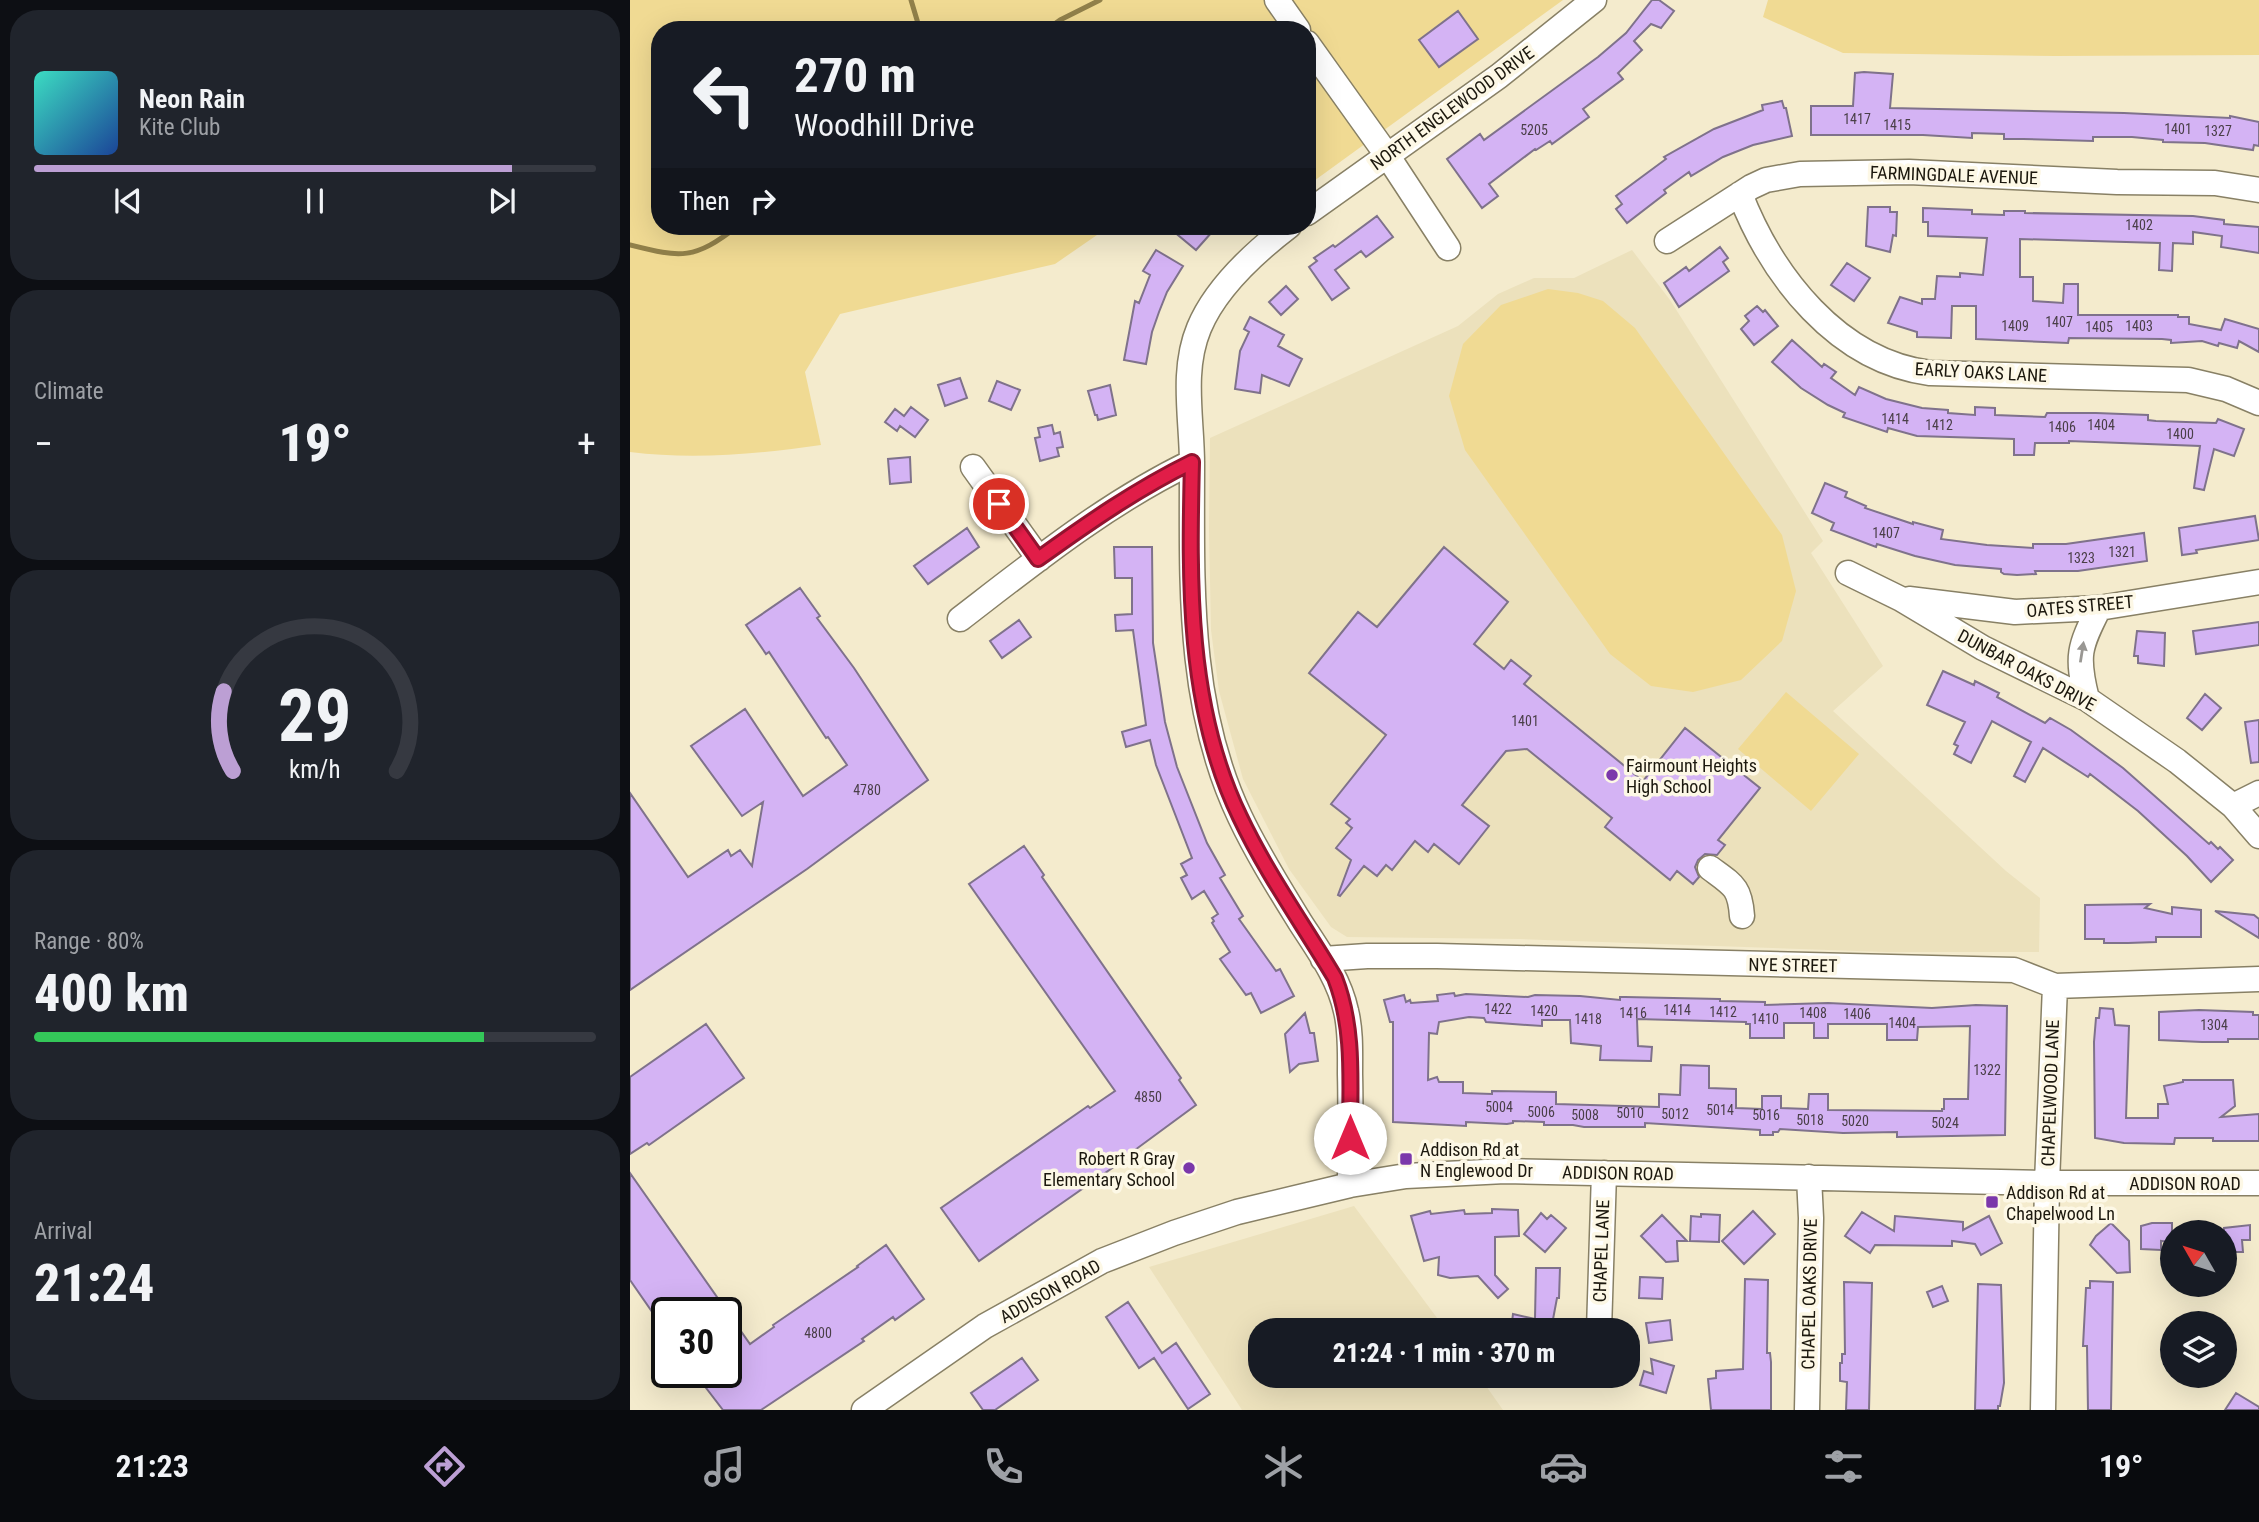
<!DOCTYPE html>
<meta charset="utf-8">
<style>
:root{--surface:#171b24;--page:#20242c;--text:#f1f3f6;--muted:#9ea1a6;--line:#363941;--accent:#bc9fd4}
body{margin:0;font-family:"Roboto Condensed",sans-serif;background:var(--page);color:var(--text);height:100vh;display:flex;flex-direction:column;font-size:26px;white-space:nowrap}
*{box-sizing:border-box;margin:0}
p{font-size:23px;color:var(--muted)}
.icon{flex:none;width:38px;height:38px;fill:none;stroke:currentColor;stroke-width:2;stroke-linecap:round;stroke-linejoin:round}
.map{position:relative;flex:1;overflow:hidden}
.sheet{display:flex;flex-direction:column;gap:10px;padding:10px;background:#0d0f14;width:630px}
.sheet>*{flex:none}
.hud{position:absolute;left:21px;top:21px;width:665px;height:214px;border-radius:28px;box-shadow:0 7px 28px #0002;background:#171b24;color:var(--text);overflow:hidden}
.needle{width:46px;rotate:309deg}
.tools{position:absolute;left:1530px;top:1220px;display:grid;gap:14px}
.tools a{display:grid;place-items:center;width:77px;height:77px;border-radius:50%;background:var(--surface);box-shadow:0 7px 28px #0002;font-size:35px}
.speed{position:absolute;left:21px;top:1297px;display:flex;gap:14px;font-size:35px;font-weight:700;text-align:center}
.speed>*{display:grid;place-content:center;width:91px;height:91px;border-radius:50%;background:var(--surface);box-shadow:0 7px 28px #0002;line-height:1}
.speed .limit{border:4px solid #111;border-radius:10px;background:#fff;color:#111}
.pin{position:absolute;display:grid;place-items:center;width:60px;height:60px;color:#fff;margin:-30px;border:4px solid #fff;border-radius:50%;box-shadow:0 2px 7px #0007}
.me{position:absolute;width:77px;margin:-38px;rotate:0deg;stroke-linejoin:round;filter:drop-shadow(0 0 5px #0008)}
.turn{display:flex;align-items:center;gap:24px;height:147px;padding:0 28px;font-size:32px}
.turn .icon{width:91px;height:91px;stroke-width:2.5}
.turn b{display:block;font-size:49px;line-height:60px}
.then{display:flex;align-items:center;height:66px;padding:0 28px;background:#0003;gap:14px;font-size:26px}
.big{font-size:52px;font-weight:800;line-height:1.1}
.sheet .tile{flex:1;display:flex;flex-direction:column;justify-content:center;gap:10px;min-width:0;padding:0 24px;border-radius:28px;background:var(--page)}
.sheet .dial{align-items:center;gap:0}
.dial svg{height:182px;overflow:visible;fill:none;stroke:var(--line);stroke-width:7;stroke-linecap:round;text-anchor:middle}
.dial text{fill:var(--text);stroke:none}
.song{display:flex;align-items:center;gap:21px}
.cover{width:84px;height:84px;border-radius:10px;background:linear-gradient(135deg,hsl(170 70% 55%),hsl(220 70% 35%))}
.played{height:7px;border-radius:4px;background:linear-gradient(90deg,var(--accent) 85%,var(--line) 85%)}
.keys{display:flex;justify-content:space-around;direction:ltr}
.heat{display:flex;justify-content:space-between;align-items:center;font-size:38px;direction:ltr}
.charge{height:10px;border-radius:5px;background:linear-gradient(90deg,#34c759 80%,var(--line) 0)}
.trip{position:absolute;left:618px;top:1318px;width:392px;height:70px;border-radius:28px;background:var(--surface);box-shadow:0 7px 28px #0002;font-weight:800;line-height:70px;text-align:center}
.menu{display:flex;height:112px;justify-content:space-around;align-items:center;background:#090b0e;color:var(--muted)}
.menu .icon{width:49px;height:49px}
.menu .on{color:var(--accent)}
.menu b{font-size:32px;color:var(--text)}
main{display:flex;flex:1;min-height:0}
.map>svg:first-child{display:block}
</style>
<main>
<section class="sheet">
<div class="tile">
<div class="song"><i class="cover"></i><div><b>Neon Rain</b><p>Kite Club</p></div></div>
<div class="played"></div>
<div class="keys"><svg class="icon" aria-label="previous" viewBox="0 0 24 24"><path d="M18 5L8 12l10 7zM5 5v14"/></svg><svg class="icon" aria-label="pause" viewBox="0 0 24 24"><path d="M8 5v14M16 5v14"/></svg><svg class="icon" aria-label="next" viewBox="0 0 24 24"><path d="M6 5l10 7-10 7zM19 5v14"/></svg></div>
</div>
<div class="tile"><p>Climate</p>
<div class="heat"><a>−</a><b class="big">19°</b><a>+</a></div>
</div>
<div class="tile dial"><svg viewBox="0 0 100 80">
<path d="M14 69A42 42 0 1 1 86 69"/>
<path d="M14 69A42 42 0 0 1 10 34" stroke="#bc9fd4"/>
<text x="50" y="56" font-size="32" font-weight="700">29</text>
<text x="50" y="72" font-size="11">km/h</text>
</svg></div>
<div class="tile"><p>Range · 80%</p><b class="big">400 km</b><div class="charge"></div></div>
<div class="tile"><p>Arrival</p><b class="big">21:24</b></div>
</section>
<div class="map">
<svg width="1629" height="1410" viewBox="0 0 1629 1410">
<rect width="100%" height="100%" fill="#f4ebcd"/>
<path fill="#ece1bc" d="M1002 250 1040 300 1193 541 1181 553 1253 666 1203 711 1376 871 1410 898 1409 952H1256L890 939 717 937 701 927 659 869 613 779 589 691 581 630 579 530 580 438 828 326 868 294 904 278H944Z
M724 1206 816 1330H630V1376H849L873 1410H612L519 1267Z"/>
<path fill="#f0da93" d="M0 0H933L677 186V30H30V226H480L425 264 210 314 175 372 191 445C128 454 63 460 0 452Z
M1138 0H1629V55L1425 56 1213 53 1133 17Z
M918 289 948 293 973 301 1005 328 1152 535 1166 591 1152 641 1111 680 1063 692 1021 686 980 654 835 450 819 396 833 344 871 305Z
M1156 692 1229 754 1181 811 1108 749Z"/>
<g fill="none" stroke-linecap="round" stroke-linejoin="round">
<path stroke="#91804a" stroke-width="5" d="M281 0 290 30
M416 30 430 20 470 0
M0 245C52 258 64 260 108 226"/>
</g>
<path fill="#d4b3f4" stroke="#7f728b" stroke-width="2" fill-rule="evenodd" d="M1022 0H1029L1044 11 1031 28 1021 24 1004 41 1012 50 988 73 993 79 953 109 959 117 922 144 920 141 906 150 905 149 859 184 868 196 852 208 817 159 850 134 854 140 968 57 996 33Z
M828 11 848 39 809 67 789 40Z
M1234 72 1263 74 1260 108 1494 113 1600 118V116L1629 122V146L1624 145 1623 150 1575 143 1533 142V140L1502 137H1463V141L1393 139H1374V134L1342 133V138L1293 135H1181V106H1223L1225 73Z
M1152 101 1154 108H1156L1162 136 1123 145 1093 157 1061 176 1059 172 1034 190 1036 193 997 223 986 209 992 204 986 196 1036 159 1034 157 1084 129 1133 110 1132 105Z
M1238 207H1260V212H1267L1266 236 1263 235 1260 252 1236 246Z
M1293 208 1342 210V214L1374 215V211H1395V213L1563 216 1594 220V224L1629 227V253L1591 247 1592 236 1563 232V244L1543 243 1542 271 1529 270 1530 243 1390 239V277H1403V301L1433 303 1434 284H1448V315H1548V317H1559V324L1591 330 1595 319 1629 329V352L1609 341 1607 348 1589 343 1588 346 1572 341 1541 343V340L1532 339 1439 338 1438 343 1346 339V306H1322L1321 338 1287 337V332L1258 323 1270 297 1292 304V299H1305L1307 276 1330 277V273L1353 275 1357 238 1298 236V222H1293Z
M747 216 763 237 736 257 731 251 705 270 719 288 702 300 679 267 687 261 684 258 703 245 705 247Z
M537 226H575L582 232 566 250Z
M1090 247 1098 258 1093 262 1099 271 1049 307 1034 283 1056 267 1059 271Z
M526 250 553 266 537 292 529 312 522 332 516 364 494 360 505 301 509 303 520 275 513 271Z
M1217 263 1240 278 1224 301 1201 285Z
M656 286 668 299 651 315 639 302Z
M1127 306 1133 312 1135 310 1148 326 1124 345 1111 329 1119 321 1115 316Z
M620 317 654 335 648 346 672 359 659 386 632 375 630 393 605 389 610 351 619 332 614 329Z
M1162 340 1192 367 1194 364 1206 372 1201 378 1225 395 1229 387 1256 399 1292 408 1318 410V413L1345 415V407L1365 408V415L1415 417 1417 413H1466L1518 415V420L1526 421 1586 423 1588 419 1614 429 1604 456 1584 449 1574 490 1564 488 1570 446 1439 441V443H1405L1404 455H1384V439L1287 436 1258 428 1257 432 1213 417 1215 413 1198 405 1171 388 1142 362Z
M330 378 337 398 315 406 308 385Z
M367 381 390 390 381 410 359 401Z
M480 385 486 415 468 420 467 415H465L458 391Z
M281 407 298 420 285 437 270 426 267 431 255 422 265 409 274 416Z
M422 425 424 434 430 432 433 447 427 448 429 456 410 461 405 438 410 437 408 428Z
M280 457 281 482 260 484 258 459Z
M1195 483 1217 492 1215 497 1236 506 1235 508 1283 524V522L1313 530 1311 539 1357 545 1403 548V544H1436L1514 533 1517 561 1448 571H1405L1406 574 1387 575 1374 574 1371 572V569L1325 565 1285 556 1247 544 1246 547 1201 530 1204 523 1182 513Z
M1625 516 1629 540 1566 550 1567 553 1552 555 1549 528Z
M337 528 349 547 298 584 284 566Z
M484 547H522L523 643 535 722 547 767 577 843 595 875 590 878 613 916 609 919 646 971 650 969 664 996 631 1013 621 993 616 995 590 959 600 952 582 923 584 921 582 918 588 914 574 891 562 899 551 878 557 875 551 864 562 858 526 765 520 740 496 747 492 732 516 725 503 630 486 631 485 615 502 614V578H485Z
M814 547 878 602 844 644 874 669 881 660 901 676 894 684 1013 781 1055 728 1130 788 1088 840 1095 845 1087 855 1075 854 1068 860 1065 867 1069 877 1063 884 1047 871 1040 880 975 827 982 818 897 749 876 751 832 805 859 826 829 864 804 844 798 852 785 841 762 870 756 865 747 876 734 866 710 896 708 895 721 860 706 848 722 828 716 823 720 819 701 804 756 735 679 673 728 612 747 627Z
M170 588 190 616 187 618 224 668 298 780 177 869 0 990V793L58 877 98 850 101 856 110 850 122 866 133 802 112 816 61 746 115 709 173 796 217 765 198 737 196 738 139 652 136 654 116 625Z
M389 620 401 637 372 658 360 641Z
M1629 622V645L1566 654 1563 631Z
M1507 631 1535 633 1534 666 1508 663V656H1504Z
M1313 671 1344 685 1345 681 1369 693 1367 697 1415 723 1420 718 1441 730 1493 768 1579 844 1581 842 1588 849 1590 847 1603 860 1581 882 1557 856 1508 811 1460 774 1458 777 1413 748 1395 782 1384 776 1401 742 1362 721 1341 763 1324 754 1328 746 1324 744 1335 722 1297 705Z
M1575 694 1591 708 1572 730 1557 718Z
M1629 720V762L1621 763 1615 722Z
M394 846 414 875 412 877 551 1078 549 1080 566 1105 494 1158 495 1159 349 1261 311 1208 458 1106 460 1108 485 1091 339 884Z
M1520 904 1515 908 1542 914V907L1571 910V937H1526V942L1498 943H1474V939H1455V905Z
M1585 911 1624 915 1629 919V938Z
M824 993 825 996 836 994 898 997 905 995 950 996 990 1000V997H995L1090 999V1001L1135 1002V1005L1198 1003 1302 1008 1346 1005 1377 1006 1375 1135 1267 1137V1132L1213 1133 1150 1129 1148 1132H1143V1135H1130V1130L1015 1123V1127H954L943 1125H914V1122L883 1121V1123L877 1124 836 1122V1126L763 1122V1022H760L754 1000 774 995 776 1002 780 1000 781 1003 808 1001 807 995ZM839 1017 854 1018 856 1022 897 1025 912 1026V1020H940L941 1043 971 1046 970 1060 1021 1061 1022 1047 1008 1046 1007 1019 1116 1022V1024H1120V1038H1154V1023H1184V1038H1198V1024H1257V1040H1287L1288 1027 1340 1026 1338 1099H1314V1109H1312V1111L1198 1110V1094H1179L1178 1109 1151 1108V1096H1132V1109L1106 1108V1089L1079 1088V1066L1051 1065 1050 1095 1029 1094V1107L926 1104V1092L862 1091V1094L833 1093V1082H809L807 1077 798 1080 799 1033 807 1034 809 1022Z
M1470 1008 1483 1009 1485 1025 1499 1026 1496 1118H1528V1104H1538L1534 1086 1553 1082V1080H1603L1605 1106 1591 1117 1629 1114V1141H1583V1138H1545L1544 1144 1494 1143 1465 1138 1464 1042 1466 1018H1469Z
M1569 1010 1623 1012V1015H1629V1039H1598V1042H1572L1529 1040V1012Z
M675 1013 680 1033H684L688 1061 669 1064 660 1072 655 1034Z
M76 1024 114 1078 19 1145 17 1143 0 1154V1077Z
M0 1173 120 1344 144 1327 143 1325 228 1267 227 1266 256 1245 294 1299 265 1320 263 1317 232 1339 234 1341 131 1410H93L70 1380 82 1372H96V1312H37V1328L28 1315 25 1316 0 1280Z
M862 1209 888 1210 889 1236 865 1237V1275L878 1289 868 1298 848 1276 820 1278 808 1275 809 1257 794 1261 781 1216 800 1211 801 1214 834 1210 835 1214 862 1213Z
M1123 1211 1145 1234 1114 1264 1092 1241Z
M1232 1212 1264 1231 1265 1216 1333 1222V1230L1359 1216 1372 1243 1351 1255 1345 1244 1322 1241V1246L1245 1245 1240 1253 1215 1236Z
M911 1213 917 1219 921 1215 936 1228 915 1252 894 1234Z
M1071 1214 1090 1215 1089 1242 1060 1241 1061 1216 1071 1217Z
M1032 1215 1057 1241H1047L1048 1261 1036 1262 1011 1236Z
M1481 1223 1499 1241 1500 1272 1487 1273 1460 1245 1466 1236Z
M1522 1223H1542V1239H1539V1242L1531 1241V1250L1511 1249V1226Z
M1620 1225V1240H1612L1613 1252H1594V1228Z
M906 1268H930L929 1298H927L921 1330H881L883 1314 905 1319Z
M1010 1277 1033 1278 1032 1299 1009 1298Z
M1115 1279 1138 1280 1137 1353H1140L1141 1362V1410H1081L1078 1379 1086 1378V1371L1113 1369Z
M1460 1281 1483 1282 1481 1410H1458L1457 1346H1453L1456 1288H1460Z
M1214 1282 1242 1283 1239 1410H1216L1217 1382 1210 1381V1363H1212V1354H1215Z
M1348 1284 1371 1285 1374 1383 1370 1406H1368V1410H1345Z
M1312 1286 1318 1301 1303 1307 1297 1292Z
M498 1302 532 1353 546 1343 580 1394 558 1409 524 1358 509 1368 476 1317Z
M1040 1320 1042 1340 1019 1343 1016 1323Z
M392 1358 408 1380 365 1410H353L341 1393Z
M1021 1359 1044 1366 1036 1393 1010 1385 1014 1371 1023 1374Z
M1606 1393 1629 1407V1410H1595Z"/>
<g fill="none" stroke-linecap="round" stroke-linejoin="round">
<defs>
<path id="minor" d="M647 0 668 30
M677 43 757 155 818 248
M1110 194C1142 276 1207 361 1300 373L1558 380 1596 389 1629 403
M677 213 869 76 964 0
M659 226C625 252 586 287 569 328 551 371 562 419 562 464 562 584 557 706 610 817 627 853 649 888 670 922 688 950 709 978 716 1011 721 1031 720 1053 720 1074 721 1111 720 1148 720 1185
M1037 241 1121 187 1136 180 1170 174 1279 172 1487 182 1585 183 1629 190
M343 467 409 559
M1218 573 1271 599 1353 648 1457 699 1547 761 1603 806 1629 836
M1279 599 1385 612 1469 608 1629 582
M330 619C404 562 477 503 562 462
M1457 699C1446 656 1449 647 1469 608
M1603 806 1629 793
M1080 868C1103 885 1110 887 1112 916
M693 959 737 956H807L1384 970 1425 986 1629 979
M969 1330 974 1173
M234 1410 355 1326 472 1261 544 1233 607 1212 720 1185 776 1176 875 1171 1417 1183H1629
M1177 1410 1181 1218 1179 1177
M1413 1410 1417 1183 1425 986"/>
</defs>
<use href="#minor" stroke="#888065" stroke-width="27"/>
<use href="#minor" stroke="#fff" stroke-width="24"/>
</g>
<defs><path id="oneway-solid" d="M-6-.8H1V-3.2L6.5 0L1 3.2V.8H-6Z" transform="scale(1.75)"/></defs>
<use fill="#999793" href="#oneway-solid" transform="translate(1452 652) rotate(-81)"/>
<g fill="none" stroke-linecap="round" stroke-linejoin="round">
<defs>
<path id="route" d="M369 504 408 559C458 523 507 489 562 462 559 581 557 708 610 817 637 874 673 924 705 978 725 1029 720 1084 720 1138"/>
</defs>
<use href="#route" stroke="#92132f" stroke-width="18"/>
<use href="#route" stroke="#e11d48" stroke-width="12"/>
</g>
<g fill="#7b38ab" stroke="#fdf8e6" stroke-width="2.5">
<circle cx="982" cy="775" r="7"/>
<rect x="769" y="1152" width="14" height="14" rx="3.5"/>
<circle cx="559" cy="1168" r="7"/>
<rect x="1355" y="1195" width="14" height="14" rx="3.5"/>
</g>
<g text-anchor="middle" dominant-baseline="central" stroke-width="7" stroke-linejoin="round" paint-order="stroke">
<g font-size="14" fill="#4a3f48">
<text x="1227" y="119">1417</text>
<text x="1267" y="125">1415</text>
<text x="1548" y="129">1401</text>
<text x="904" y="130">5205</text>
<text x="1588" y="131">1327</text>
<text x="1509" y="225">1402</text>
<text x="1429" y="322">1407</text>
<text x="1385" y="326">1409</text>
<text x="1509" y="326">1403</text>
<text x="1469" y="327">1405</text>
<text x="1265" y="419">1414</text>
<text x="1309" y="425">1412</text>
<text x="1471" y="425">1404</text>
<text x="1432" y="427">1406</text>
<text x="1550" y="434">1400</text>
<text x="1256" y="533">1407</text>
<text x="1492" y="552">1321</text>
<text x="1451" y="558">1323</text>
<text x="895" y="721">1401</text>
<text x="237" y="790">4780</text>
<text x="868" y="1009">1422</text>
<text x="1047" y="1010">1414</text>
<text x="914" y="1011">1420</text>
<text x="1093" y="1012">1412</text>
<text x="1003" y="1013">1416</text>
<text x="1183" y="1013">1408</text>
<text x="1227" y="1014">1406</text>
<text x="958" y="1019">1418</text>
<text x="1135" y="1019">1410</text>
<text x="1272" y="1023">1404</text>
<text x="1584" y="1025">1304</text>
<text x="1357" y="1070">1322</text>
<text x="518" y="1097">4850</text>
<text x="869" y="1107">5004</text>
<text x="1090" y="1110">5014</text>
<text x="911" y="1112">5006</text>
<text x="1000" y="1113">5010</text>
<text x="1045" y="1114">5012</text>
<text x="955" y="1115">5008</text>
<text x="1136" y="1115">5016</text>
<text x="1180" y="1120">5018</text>
<text x="1225" y="1121">5020</text>
<text x="1315" y="1123">5024</text>
<text x="188" y="1333">4800</text>
</g>
<g font-size="18" fill="#1c180e" stroke="#fdf8e6">
<text transform="translate(822 108) rotate(-36)">NORTH ENGLEWOOD DRIVE</text>
<text transform="translate(1324 175) rotate(2)">FARMINGDALE AVENUE</text>
<text transform="translate(1351 372) rotate(3)">EARLY OAKS LANE</text>
<text transform="translate(1450 606) rotate(-5)">OATES STREET</text>
<text transform="translate(1397 670) rotate(28)">DUNBAR OAKS DRIVE</text>
<text transform="translate(1163 965) rotate(1)">NYE STREET</text>
<text transform="translate(1420 1093) rotate(-88)">CHAPELWOOD LANE</text>
<text transform="translate(988 1173) rotate(1)">ADDISON ROAD</text>
<text x="1555" y="1183">ADDISON ROAD</text>
<text transform="translate(971 1251) rotate(-88)">CHAPEL LANE</text>
<text transform="translate(420 1291) rotate(-29)">ADDISON ROAD</text>
<text transform="translate(1179 1294) rotate(-89)">CHAPEL OAKS DRIVE</text>
</g>
<g font-size="18" fill="#1c180e" stroke="#fdf8e6" text-anchor="start">
<text x="996" y="765">Fairmount Heights<tspan x="996" dy="21">High School</tspan></text>
<text x="790" y="1149">Addison Rd at<tspan x="790" dy="21">N Englewood Dr</tspan></text>
<text x="545" y="1158" text-anchor="end">Robert R Gray<tspan x="545" dy="21">Elementary School</tspan></text>
<text x="1376" y="1192">Addison Rd at<tspan x="1376" dy="21">Chapelwood Ln</tspan></text>
</g>
</g>
</svg>
<div class="tools">
<a><svg class="needle" viewBox="-14 -14 28 28"><path d="M0-13l5 13h-10z" fill="#e53935"/><path d="M0 13l5-13h-10z" fill="#9ea1a6"/></svg></a>
<a><svg class="icon" aria-label="layers" viewBox="0 0 24 24"><path d="M12 4l9 5-9 5-9-5zM3 14l9 5 9-5"/></svg></a>
</div>
<div class="speed"><div class="limit">30</div></div>
<div class="pin" style="left:369px;top:504px;background:#d93025"><svg class="icon" aria-label="arrive" viewBox="0 0 24 24"><path d="M6 21V4h12l-3 4 3 4H6"/></svg></div>
<svg class="me" style="left:720px;top:1138px" viewBox="-20 -20 40 40"><circle r="19" fill="#fff"/><path d="M0-13L10 11 0 6-10 11z" fill="#e11d48"/></svg>
<div class="trip">21:24 · 1 min · 370 m</div>
<div class="hud">
<div class="turn"><svg class="icon" aria-label="left" viewBox="0 0 24 24"><path d="M17 20v-9H6M10 6l-5 5 5 5"/></svg><div><b>270 m</b>Woodhill Drive</div></div>
<div class="then">Then<svg class="icon" aria-label="right" viewBox="0 0 24 24"><path d="M7 20v-9h11M14 6l5 5-5 5"/></svg></div>
</div>
</div>
</main>
<nav class="menu">
<b>21:23</b>
<svg class="icon on" aria-label="directions" viewBox="0 0 24 24"><path d="M12 3l9 9-9 9-9-9zM9 14v-3h6M13 9l2 2-2 2"/></svg>
<svg class="icon" aria-label="music" viewBox="0 0 24 24"><path d="M9 18V5l10-2v13"/><circle cx="6" cy="18" r="3"/><circle cx="16" cy="16" r="3"/></svg>
<svg class="icon" aria-label="phone" viewBox="0 0 24 24"><path d="M5 4h4l2 5-3 2q2 4 5 5l2-3 5 2v4C11 20 4 13 5 4z"/></svg>
<svg class="icon" aria-label="climate" viewBox="0 0 24 24"><path d="M12 3v18M4 7l16 10M4 17L20 7"/></svg>
<svg class="icon" aria-label="car" viewBox="0 0 24 24"><path d="M5 17H2v-5l4-1 3-4h7l3 4 3 1v5h-3M9 17h6M6 11h13"/><circle cx="7" cy="17" r="2"/><circle cx="17" cy="17" r="2"/></svg>
<svg class="icon" aria-label="filters" viewBox="0 0 24 24"><path d="M4 7h16M4 17h16"/><circle cx="9" cy="7" r="2"/><circle cx="15" cy="17" r="2"/></svg>
<b>19°</b>
</nav>
